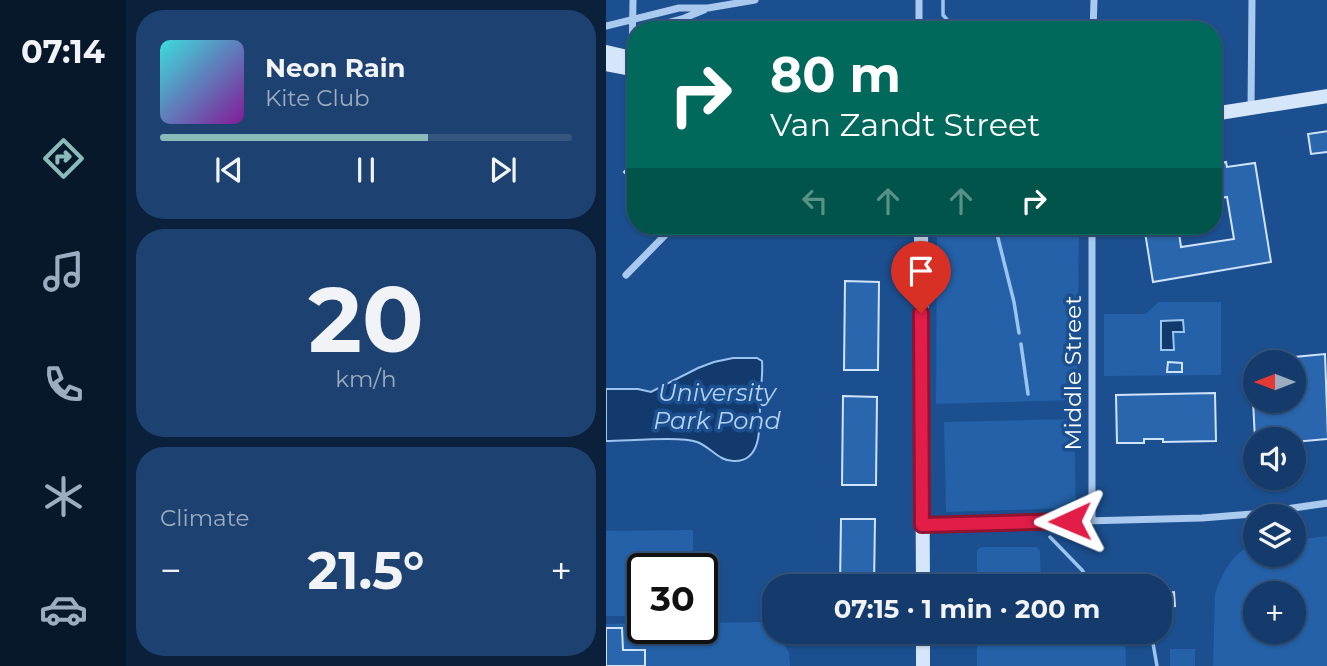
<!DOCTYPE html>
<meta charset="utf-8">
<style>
:root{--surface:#143b6b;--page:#1d4271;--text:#f1f3f6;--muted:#9dadc1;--line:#33557e;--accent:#8bbbb9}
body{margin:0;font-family:Montserrat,sans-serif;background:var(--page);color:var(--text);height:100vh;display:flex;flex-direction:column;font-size:26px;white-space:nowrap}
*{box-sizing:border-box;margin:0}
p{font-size:23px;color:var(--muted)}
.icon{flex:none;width:38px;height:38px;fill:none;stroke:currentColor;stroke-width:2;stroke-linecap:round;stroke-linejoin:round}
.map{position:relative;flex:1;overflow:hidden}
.panel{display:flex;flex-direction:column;gap:10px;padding:10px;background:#0b203b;width:480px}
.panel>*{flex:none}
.banner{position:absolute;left:21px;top:21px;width:595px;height:214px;border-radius:28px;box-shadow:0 2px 5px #0004,0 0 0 2px var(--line);background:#00695c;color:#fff;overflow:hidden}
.needle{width:46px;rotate:270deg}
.tools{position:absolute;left:637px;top:350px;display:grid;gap:14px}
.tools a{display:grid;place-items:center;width:63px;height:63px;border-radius:50%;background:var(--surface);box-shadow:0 2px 5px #0004,0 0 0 2px var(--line);font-size:35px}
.speed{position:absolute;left:21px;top:553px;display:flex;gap:14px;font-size:35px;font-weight:700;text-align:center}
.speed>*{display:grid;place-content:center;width:91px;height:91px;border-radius:50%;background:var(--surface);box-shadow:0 2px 5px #0004,0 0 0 2px var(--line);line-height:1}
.speed .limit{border:4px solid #111;border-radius:10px;background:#fff;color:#111}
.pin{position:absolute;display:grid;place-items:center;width:60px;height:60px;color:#fff;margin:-72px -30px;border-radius:50% 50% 50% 0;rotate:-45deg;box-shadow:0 0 7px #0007}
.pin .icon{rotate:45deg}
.me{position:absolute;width:77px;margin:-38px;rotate:269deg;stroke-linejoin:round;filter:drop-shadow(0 0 5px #0008)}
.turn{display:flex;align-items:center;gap:24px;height:147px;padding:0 28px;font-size:32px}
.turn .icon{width:91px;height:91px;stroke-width:2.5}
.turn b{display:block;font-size:49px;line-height:60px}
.lanes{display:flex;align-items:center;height:66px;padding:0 28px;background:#0003;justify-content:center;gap:35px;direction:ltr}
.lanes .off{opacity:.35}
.big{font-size:52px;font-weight:700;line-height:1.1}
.panel .widget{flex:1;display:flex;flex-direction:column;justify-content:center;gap:10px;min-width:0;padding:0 24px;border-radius:28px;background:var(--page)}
.panel .dial{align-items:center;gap:0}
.dial b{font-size:91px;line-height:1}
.song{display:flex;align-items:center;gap:21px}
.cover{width:84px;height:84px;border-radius:10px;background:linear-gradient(135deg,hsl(180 70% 55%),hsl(290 70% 35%))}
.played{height:7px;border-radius:4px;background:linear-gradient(90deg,var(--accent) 65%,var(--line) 65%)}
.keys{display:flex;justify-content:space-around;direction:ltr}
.heat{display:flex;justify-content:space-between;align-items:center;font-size:38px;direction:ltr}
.trip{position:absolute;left:156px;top:574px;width:410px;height:70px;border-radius:28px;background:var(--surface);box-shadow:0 2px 5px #0004,0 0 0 2px var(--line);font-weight:700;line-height:70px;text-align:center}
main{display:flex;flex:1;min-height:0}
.tab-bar{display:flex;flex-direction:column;width:126px;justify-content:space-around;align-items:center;background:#08182b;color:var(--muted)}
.tab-bar .icon{width:49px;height:49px}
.tab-bar .active{color:var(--accent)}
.tab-bar b{font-size:32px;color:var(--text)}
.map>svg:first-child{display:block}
</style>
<main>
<nav class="tab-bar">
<b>07:14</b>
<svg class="icon active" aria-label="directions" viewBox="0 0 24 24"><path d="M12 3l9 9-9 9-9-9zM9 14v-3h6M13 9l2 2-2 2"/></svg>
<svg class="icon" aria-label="music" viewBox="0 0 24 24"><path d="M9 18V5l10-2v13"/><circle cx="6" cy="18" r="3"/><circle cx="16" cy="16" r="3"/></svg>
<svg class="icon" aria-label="phone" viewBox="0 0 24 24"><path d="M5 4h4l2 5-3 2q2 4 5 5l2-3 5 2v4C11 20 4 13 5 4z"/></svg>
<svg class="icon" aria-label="climate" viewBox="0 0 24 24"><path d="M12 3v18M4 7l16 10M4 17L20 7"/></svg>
<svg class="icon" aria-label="car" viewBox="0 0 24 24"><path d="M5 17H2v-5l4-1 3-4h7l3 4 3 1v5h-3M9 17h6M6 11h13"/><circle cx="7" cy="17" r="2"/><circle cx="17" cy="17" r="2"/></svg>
</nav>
<section class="panel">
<div class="widget">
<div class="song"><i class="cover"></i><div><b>Neon Rain</b><p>Kite Club</p></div></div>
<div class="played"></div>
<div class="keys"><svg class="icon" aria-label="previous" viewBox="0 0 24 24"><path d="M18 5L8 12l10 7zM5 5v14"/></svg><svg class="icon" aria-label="pause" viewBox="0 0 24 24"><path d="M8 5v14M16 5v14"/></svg><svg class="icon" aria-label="next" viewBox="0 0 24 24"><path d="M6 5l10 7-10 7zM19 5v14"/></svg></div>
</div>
<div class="widget dial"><b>20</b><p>km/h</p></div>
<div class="widget"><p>Climate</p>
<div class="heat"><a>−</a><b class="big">21.5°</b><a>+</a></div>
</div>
</section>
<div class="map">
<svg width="722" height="666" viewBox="0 0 722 666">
<rect width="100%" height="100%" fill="#1b4f8f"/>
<path fill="#2461a8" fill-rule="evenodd" d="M331 226H473L471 400 330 404Z
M552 302H615V375L498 376V314H540Z
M468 419 470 508 340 512 338 422Z
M87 530V569H37V616H0V531Z
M721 536V666H607L609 594C615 575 628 549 649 545V555H688V540ZM649 593H688V632H649Z
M374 547H431L434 551 435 586H371V551Z
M165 622 168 632H171L183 653 184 666H0V624L37 623V628H96V623Z
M371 632H519L520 666H371Z
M564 649H589V666H564Z"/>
<path fill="#123a6d" stroke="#9cc4f0" stroke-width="2" d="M577 320 578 332H567L568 350H555V321Z
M127 358H151L156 361C157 374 155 386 154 399 153 418 159 461 129 461 113 462 105 447 91 442 75 436 21 441 0 441V389H32L45 392 92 368 108 362Z"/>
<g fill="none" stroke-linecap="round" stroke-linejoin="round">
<path stroke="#9cc4f0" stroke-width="3.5" d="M337 0V15L350 30
M389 226 408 302 413 333
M415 344 422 394
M444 537 476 570 486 586
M545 632 551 666"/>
</g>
<path fill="#2a66ad" stroke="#cfe3fa" stroke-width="2" d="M722 131V152L705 154 702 134Z
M30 160V184L18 172Z
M620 162 621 167 649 163 665 262 547 282 538 226H572L575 247 628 239 621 197 607 199V165Z
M239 281 273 282 272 370H238Z
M719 354 722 439 688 442V439H649L647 401H688V357Z
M562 362 576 363V372H561Z
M609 393 610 441 557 442V439H538V443H511L510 395Z
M237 396 271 397 270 485H236Z
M235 519H269L268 586H234Z
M568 592 569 606 559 607 558 593Z
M159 593H168V623H159Z
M0 628H16L17 650H39V666H0Z"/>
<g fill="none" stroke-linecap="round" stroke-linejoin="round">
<path stroke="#a9c9ee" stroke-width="7" d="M313 0V30
M0 26 73 8H102L149 0
M39 29 76 19 98 10
M487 30 488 0
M26 59 27 0
M645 108 646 0
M20 275 68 226
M486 521V226
M317 525 596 518 646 514 722 503"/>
<path stroke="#d6e6fa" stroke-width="14" d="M0 52 30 59
M0 64 30 70
M607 114 722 96
M315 226 317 586
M317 632V666"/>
</g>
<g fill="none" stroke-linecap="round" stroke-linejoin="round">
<defs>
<path id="route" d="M315 313 316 525 464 521"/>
</defs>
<use href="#route" stroke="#92132f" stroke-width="18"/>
<use href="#route" stroke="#e11d48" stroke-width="12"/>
</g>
<g text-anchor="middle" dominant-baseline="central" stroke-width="7" stroke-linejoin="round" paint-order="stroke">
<g font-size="23" fill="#fff" stroke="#1b4f8f">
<text transform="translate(467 373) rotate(-90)">Middle Street</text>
</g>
<g font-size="24" font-style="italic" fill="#b5d3f5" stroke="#1b4f8f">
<text x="111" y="392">University<tspan x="111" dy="28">Park Pond</tspan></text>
</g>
</g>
</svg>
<div class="tools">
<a><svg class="needle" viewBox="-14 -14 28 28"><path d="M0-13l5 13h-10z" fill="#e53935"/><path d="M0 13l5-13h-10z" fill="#9dadc1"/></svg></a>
<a><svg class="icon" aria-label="sound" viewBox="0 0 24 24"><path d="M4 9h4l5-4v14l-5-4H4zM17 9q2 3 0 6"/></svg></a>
<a><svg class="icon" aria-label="layers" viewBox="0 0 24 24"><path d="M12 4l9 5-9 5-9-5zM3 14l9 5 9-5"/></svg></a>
<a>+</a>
</div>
<div class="speed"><div class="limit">30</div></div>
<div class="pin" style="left:315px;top:313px;background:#d93025"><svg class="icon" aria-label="arrive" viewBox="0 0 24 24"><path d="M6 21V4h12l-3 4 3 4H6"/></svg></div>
<svg class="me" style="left:464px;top:521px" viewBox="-20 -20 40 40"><path d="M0-17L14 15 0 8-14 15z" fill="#e11d48" stroke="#fff" stroke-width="4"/></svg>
<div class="trip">07:15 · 1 min · 200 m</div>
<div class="banner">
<div class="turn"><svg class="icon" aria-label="right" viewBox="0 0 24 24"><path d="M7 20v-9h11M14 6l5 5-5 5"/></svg><div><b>80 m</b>Van Zandt Street</div></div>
<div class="lanes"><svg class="icon off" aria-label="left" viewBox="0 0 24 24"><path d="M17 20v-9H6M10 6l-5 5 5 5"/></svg><svg class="icon off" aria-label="ahead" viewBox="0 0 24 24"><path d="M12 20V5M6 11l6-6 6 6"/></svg><svg class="icon off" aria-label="ahead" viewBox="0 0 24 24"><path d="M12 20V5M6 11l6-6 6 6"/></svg><svg class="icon" aria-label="right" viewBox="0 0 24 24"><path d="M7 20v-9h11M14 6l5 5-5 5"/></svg></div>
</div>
</div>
</main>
